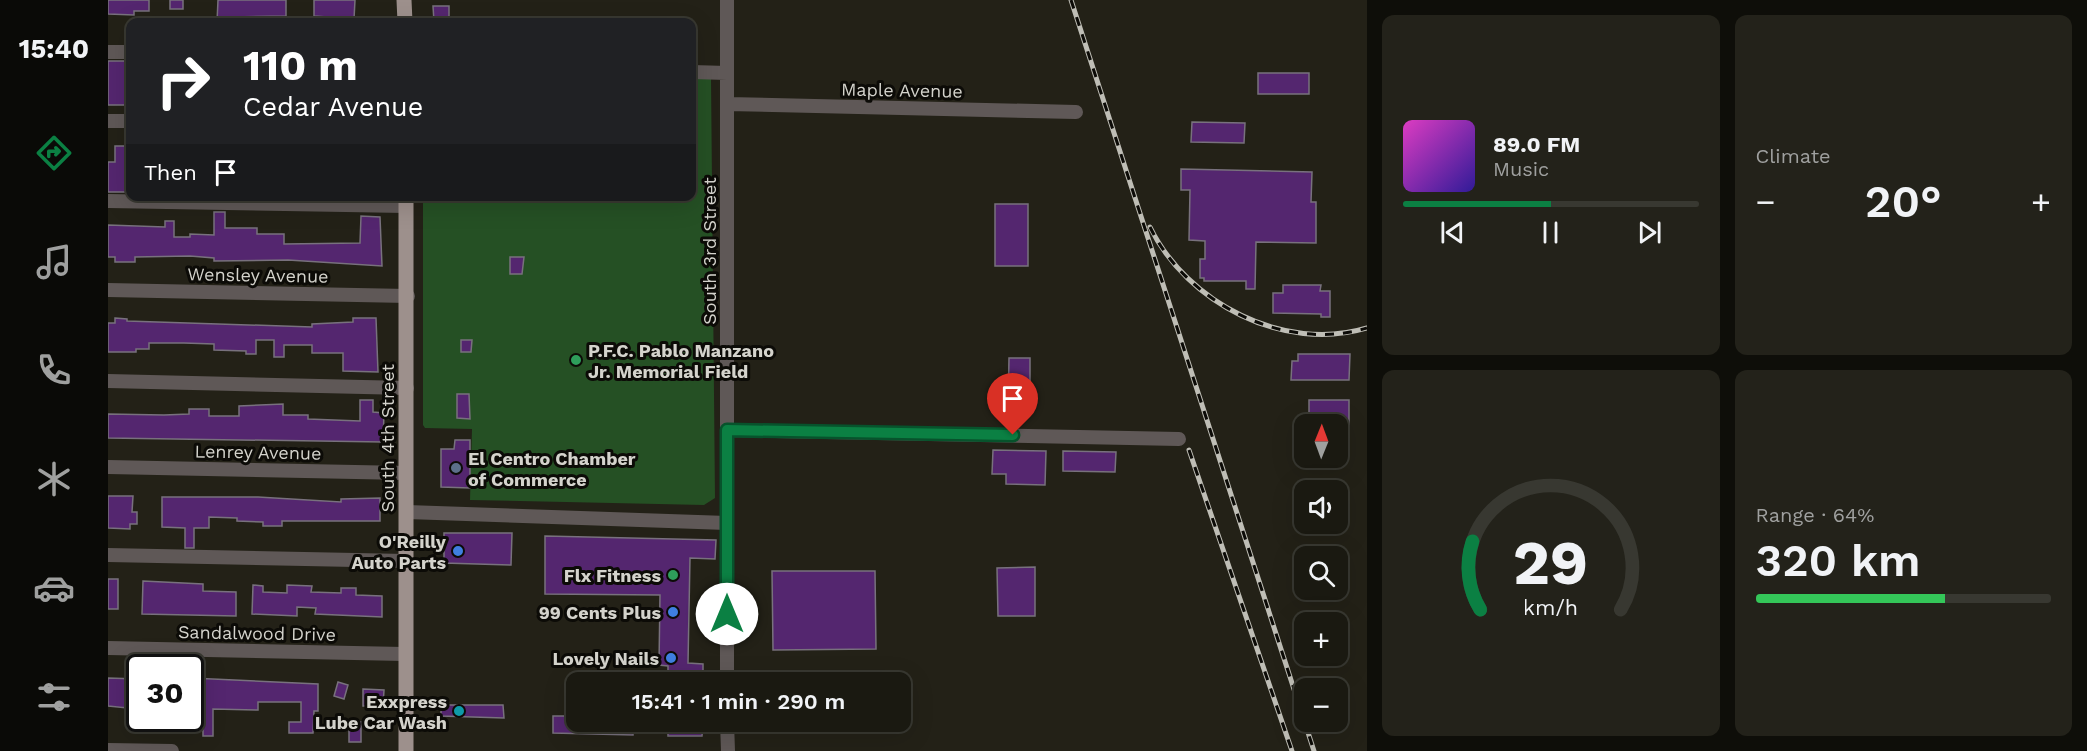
<!DOCTYPE html>
<meta charset="utf-8">
<style>
:root{--surface:#1a1911;--page:#23221a;--text:#f1f3f6;--muted:#9fa09f;--line:#383831;--accent:#0b8043}
body{margin:0;font-family:"Work Sans",sans-serif;background:var(--page);color:var(--text);height:100vh;display:flex;flex-direction:column;font-size:22px;white-space:nowrap}
*{box-sizing:border-box;margin:0}
p{font-size:20px;color:var(--muted)}
.icon{flex:none;width:33px;height:33px;fill:none;stroke:currentColor;stroke-width:2;stroke-linecap:round;stroke-linejoin:round}
.map{position:relative;flex:1;overflow:hidden}
.sheet{display:flex;flex-direction:column;gap:15px;padding:15px;background:#0e0e09;width:720px}
.sheet>*{flex:none}
.guide{position:absolute;left:18px;top:18px;width:570px;height:183px;border-radius:12px;box-shadow:0 6px 24px #0002,0 0 0 2px var(--line);background:#202124;color:#fff;overflow:hidden}
.needle{width:39px;rotate:1deg}
.controls{position:absolute;left:1186px;top:414px;display:grid;gap:12px}
.controls a{display:grid;place-items:center;width:54px;height:54px;border-radius:12px;background:var(--surface);box-shadow:0 6px 24px #0002,0 0 0 2px var(--line);font-size:30px}
.speed{position:absolute;left:18px;top:654px;display:flex;gap:12px;font-size:30px;font-weight:700;text-align:center}
.speed>*{display:grid;place-content:center;width:78px;height:78px;border-radius:50%;background:var(--surface);box-shadow:0 6px 24px #0002,0 0 0 2px var(--line);line-height:1}
.speed .limit{border:3px solid #111;border-radius:9px;background:#fff;color:#111}
.pin{position:absolute;display:grid;place-items:center;width:51px;height:51px;color:#fff;margin:-62px -26px;border-radius:50% 50% 50% 0;rotate:-45deg;box-shadow:0 0 6px #0007}
.pin .icon{rotate:45deg}
.me{position:absolute;width:66px;margin:-33px;rotate:0deg;stroke-linejoin:round;filter:drop-shadow(0 0 4px #0008)}
.turn{display:flex;align-items:center;gap:21px;height:126px;padding:0 18px;font-size:27px}
.turn .icon{width:78px;height:78px;stroke-width:2.5}
.turn b{display:block;font-size:42px;line-height:51px}
.then{display:flex;align-items:center;height:57px;padding:0 18px;background:#0003;gap:12px;font-size:22px}
.big{font-size:45px;font-weight:600;line-height:1.1}
.sheet .widget{flex:1;display:flex;flex-direction:column;justify-content:center;gap:9px;min-width:0;padding:0 21px;border-radius:12px;background:var(--page)}
.sheet .dial{align-items:center;gap:0}
.dial svg{height:156px;overflow:visible;fill:none;stroke:var(--line);stroke-width:7;stroke-linecap:round;text-anchor:middle}
.dial text{fill:var(--text);stroke:none}
.song{display:flex;align-items:center;gap:18px}
.cover{width:72px;height:72px;border-radius:9px;background:linear-gradient(135deg,hsl(310 70% 55%),hsl(250 70% 35%))}
.played{height:6px;border-radius:3px;background:linear-gradient(90deg,var(--accent) 50%,var(--line) 50%)}
.keys{display:flex;justify-content:space-around;direction:ltr}
.heat{display:flex;justify-content:space-between;align-items:center;font-size:33px;direction:ltr}
.charge{height:9px;border-radius:4px;background:linear-gradient(90deg,#34c759 64%,var(--line) 0)}
.sheet .tiles{flex:1;display:grid;gap:15px;grid-template-columns:repeat(2,1fr)}
.trip{position:absolute;left:458px;top:672px;width:345px;height:60px;border-radius:12px;background:var(--surface);box-shadow:0 6px 24px #0002,0 0 0 2px var(--line);font-weight:600;line-height:60px;text-align:center}
main{display:flex;flex:1;min-height:0}
.menu{display:flex;flex-direction:column;width:108px;justify-content:space-around;align-items:center;background:#0a0a07;color:var(--muted)}
.menu .icon{width:42px;height:42px}
.menu .active{color:var(--accent)}
.menu b{font-size:27px;color:var(--text)}
.map>svg:first-child{display:block}
</style>
<main>
<nav class="menu">
<b>15:40</b>
<svg class="icon active" aria-label="directions" viewBox="0 0 24 24"><path d="M12 3l9 9-9 9-9-9zM9 14v-3h6M13 9l2 2-2 2"/></svg>
<svg class="icon" aria-label="music" viewBox="0 0 24 24"><path d="M9 18V5l10-2v13"/><circle cx="6" cy="18" r="3"/><circle cx="16" cy="16" r="3"/></svg>
<svg class="icon" aria-label="phone" viewBox="0 0 24 24"><path d="M5 4h4l2 5-3 2q2 4 5 5l2-3 5 2v4C11 20 4 13 5 4z"/></svg>
<svg class="icon" aria-label="climate" viewBox="0 0 24 24"><path d="M12 3v18M4 7l16 10M4 17L20 7"/></svg>
<svg class="icon" aria-label="car" viewBox="0 0 24 24"><path d="M5 17H2v-5l4-1 3-4h7l3 4 3 1v5h-3M9 17h6M6 11h13"/><circle cx="7" cy="17" r="2"/><circle cx="17" cy="17" r="2"/></svg>
<svg class="icon" aria-label="filters" viewBox="0 0 24 24"><path d="M4 7h16M4 17h16"/><circle cx="9" cy="7" r="2"/><circle cx="15" cy="17" r="2"/></svg>
</nav>
<div class="map">
<svg width="1259" height="751" viewBox="0 0 1259 751">
<rect width="100%" height="100%" fill="#232117"/>
<path fill="#255024" d="M584 77 603 78 607 498 596 505 362 500 364 429 317 428 315 425V197L584 196Z"/>
<path fill="#54266f" stroke="#78717d" stroke-width="1.5" d="M0 0H41V11H26V15L0 14Z
M62 0H75V9H62Z
M110 0H178V16L124 17V22H109Z
M206 0H247L246 19 206 16Z
M325 6H341V22H326Z
M0 61H22V105H0Z
M1150 73H1201V94H1150Z
M1084 122 1137 123 1136 143 1083 142Z
M7 146H22V192H0V162H7Z
M1073 169 1204 172 1203 202H1208V243L1148 242 1147 289H1138V281H1096V278H1092V259H1097V241L1081 240 1082 190H1073Z
M887 204H920V266H887Z
M106 212H117V228H149V234H176V244L252 243 253 216 272 217 274 266 180 260 106 261V258L82 256 27 257V262H7V257H0V225L57 227V221H66V237H82V234L106 235Z
M402 257H416L414 274H402Z
M1175 285H1213L1212 291H1222V317H1213V314L1165 313V293H1175Z
M7 318 19 319V321L204 327V324L245 322V318H268L270 372 235 371V353H204V345H176V357H166V340H148V354H138V351L106 350V344L76 343H41V349H28V352H0V323H7Z
M353 340H364L363 352H353Z
M1190 354H1242L1241 380H1183L1184 361H1190Z
M901 358H922V411H900Z
M349 394H361L362 419 349 418Z
M252 400H265V412L276 413 275 442 0 438V414L56 415 81 414V409H101V416H131V406L175 404V415H200V419L252 421Z
M1201 400H1241V425L1194 424V415H1201Z
M347 440H362V488L333 487V449H346Z
M885 450 938 451 937 485 898 484V474H884Z
M955 451 1008 452 1007 472 955 471Z
M0 496H25L24 512H29V524H22V529L0 528Z
M54 497H150L233 502V499L272 498V521H174V526H155V522L129 521V518L101 517V528H86V548H77V528L54 527Z
M336 533H404L403 565 336 563Z
M437 536 608 540 607 559 582 558 580 663 595 664V682H560V666L551 665 552 595 437 594Z
M927 567V616H890L889 568Z
M664 571H767L768 649 665 650Z
M0 579H10V609H0Z
M35 581 95 584V591L128 592V616L34 614Z
M145 585 155 586V592L179 593V585L204 586 203 592 233 593V588H248V595L274 596V617L207 614 208 608 189 607V616L144 614Z
M0 678 30 679 29 709 0 706Z
M83 678 210 684V711H206L205 733H181V722H193V702H150V710L105 709V736H95V699H83Z
M230 682 240 685 236 699 226 696Z
M255 689 276 690 275 706H255Z
M333 705H395L396 718 333 716Z
M445 716H468V722H525V735L445 733Z
M241 722H253V742H241Z
M560 722H595L594 736H560Z"/>
<g fill="none" stroke-linecap="round" stroke-linejoin="round">
<path stroke="#5f5857" stroke-width="14" d="M619 0V682
M0 52H22
M584 72 619 73
M619 104 968 112
M0 121H22
M0 201 298 206
M0 290 300 296
M0 381 299 388
M619 430 1071 439
M0 467 298 473
M299 512 619 523
M0 555 298 561
M0 648 296 654
M619 722 620 751
M0 750 64 751"/>
<path stroke="#9d908c" stroke-width="15" d="M296 0 297 22
M298 751V196"/>
<defs>
<path id="rail" d="M963 0 1206 751
M1042 227C1079 303 1176 353 1259 328
M1081 450 1184 751"/>
</defs>
<use href="#rail" stroke="#bfbeb6" stroke-width="5"/>
<use href="#rail" stroke="#0c0b07" stroke-width="3" stroke-dasharray="9" stroke-linecap="butt"/>
</g>
<g fill="none" stroke-linecap="round" stroke-linejoin="round">
<defs>
<path id="route" d="M619 614V430L905 435"/>
</defs>
<use href="#route" stroke="#07532c" stroke-width="15"/>
<use href="#route" stroke="#0b8043" stroke-width="10"/>
</g>
<g fill="#2e9e5b" stroke="#0c0b07" stroke-width="2">
<circle cx="468" cy="360" r="6"/>
<circle cx="565" cy="575" r="6"/>
</g>
<circle fill="#5c6f8a" stroke="#0c0b07" stroke-width="2" cx="348" cy="468" r="6"/>
<g fill="#3f7fe0" stroke="#0c0b07" stroke-width="2">
<circle cx="350" cy="551" r="6"/>
<circle cx="565" cy="612" r="6"/>
<circle cx="563" cy="658" r="6"/>
</g>
<circle fill="#0f9aa8" stroke="#0c0b07" stroke-width="2" cx="351" cy="711" r="6"/>
<g text-anchor="middle" dominant-baseline="central" stroke-width="6" stroke-linejoin="round" paint-order="stroke">
<g font-size="18" fill="#d4d3cc" stroke="#0c0b07">
<text transform="translate(794 90) rotate(1)">Maple Avenue</text>
<text transform="translate(601 251) rotate(-90)">South 3rd Street</text>
<text transform="translate(150 275) rotate(1)">Wensley Avenue</text>
<text transform="translate(279 438) rotate(-90)">South 4th Street</text>
<text transform="translate(150 452) rotate(1)">Lenrey Avenue</text>
<text transform="translate(149 633) rotate(1)">Sandalwood Drive</text>
</g>
<g font-size="18" font-weight="bold" fill="#d4d3cc" stroke="#0c0b07" text-anchor="end">
<text x="480" y="350" text-anchor="start">P.F.C. Pablo Manzano<tspan x="480" dy="21">Jr. Memorial Field</tspan></text>
<text x="360" y="458" text-anchor="start">El Centro Chamber<tspan x="360" dy="21">of Commerce</tspan></text>
<text x="338" y="541">O'Reilly<tspan x="338" dy="21">Auto Parts</tspan></text>
<text x="553" y="575">Flx Fitness</text>
<text x="553" y="612">99 Cents Plus</text>
<text x="551" y="658">Lovely Nails</text>
<text x="339" y="701">Exxpress<tspan x="339" dy="21">Lube Car Wash</tspan></text>
</g>
</g>
</svg>
<div class="controls">
<a><svg class="needle" viewBox="-14 -14 28 28"><path d="M0-13l5 13h-10z" fill="#e53935"/><path d="M0 13l5-13h-10z" fill="#9fa09f"/></svg></a>
<a><svg class="icon" aria-label="sound" viewBox="0 0 24 24"><path d="M4 9h4l5-4v14l-5-4H4zM17 9q2 3 0 6"/></svg></a>
<a><svg class="icon" aria-label="search" viewBox="0 0 24 24"><circle cx="10" cy="10" r="6"/><path d="M15 15l6 6"/></svg></a>
<a>+</a>
<a>−</a>
</div>
<div class="speed"><div class="limit">30</div></div>
<div class="pin" style="left:905px;top:435px;background:#d93025"><svg class="icon" aria-label="arrive" viewBox="0 0 24 24"><path d="M6 21V4h12l-3 4 3 4H6"/></svg></div>
<svg class="me" style="left:619px;top:614px" viewBox="-20 -20 40 40"><circle r="19" fill="#fff"/><path d="M0-13L10 11 0 6-10 11z" fill="#0b8043"/></svg>
<div class="trip">15:41 · 1 min · 290 m</div>
<div class="guide">
<div class="turn"><svg class="icon" aria-label="right" viewBox="0 0 24 24"><path d="M7 20v-9h11M14 6l5 5-5 5"/></svg><div><b>110 m</b>Cedar Avenue</div></div>
<div class="then">Then<svg class="icon" aria-label="arrive" viewBox="0 0 24 24"><path d="M6 21V4h12l-3 4 3 4H6"/></svg></div>
</div>
</div>
<section class="sheet">
<div class="tiles">
<div class="widget">
<div class="song"><i class="cover"></i><div><b>89.0 FM</b><p>Music</p></div></div>
<div class="played"></div>
<div class="keys"><svg class="icon" aria-label="previous" viewBox="0 0 24 24"><path d="M18 5L8 12l10 7zM5 5v14"/></svg><svg class="icon" aria-label="pause" viewBox="0 0 24 24"><path d="M8 5v14M16 5v14"/></svg><svg class="icon" aria-label="next" viewBox="0 0 24 24"><path d="M6 5l10 7-10 7zM19 5v14"/></svg></div>
</div>
<div class="widget"><p>Climate</p>
<div class="heat"><a>−</a><b class="big">20°</b><a>+</a></div>
</div>
<div class="widget dial"><svg viewBox="0 0 100 80">
<path d="M14 69A42 42 0 1 1 86 69"/>
<path d="M14 69A42 42 0 0 1 10 34" stroke="#0b8043"/>
<text x="50" y="56" font-size="32" font-weight="700">29</text>
<text x="50" y="72" font-size="11">km/h</text>
</svg></div>
<div class="widget"><p>Range · 64%</p><b class="big">320 km</b><div class="charge"></div></div>
</div>
</section>
</main>
